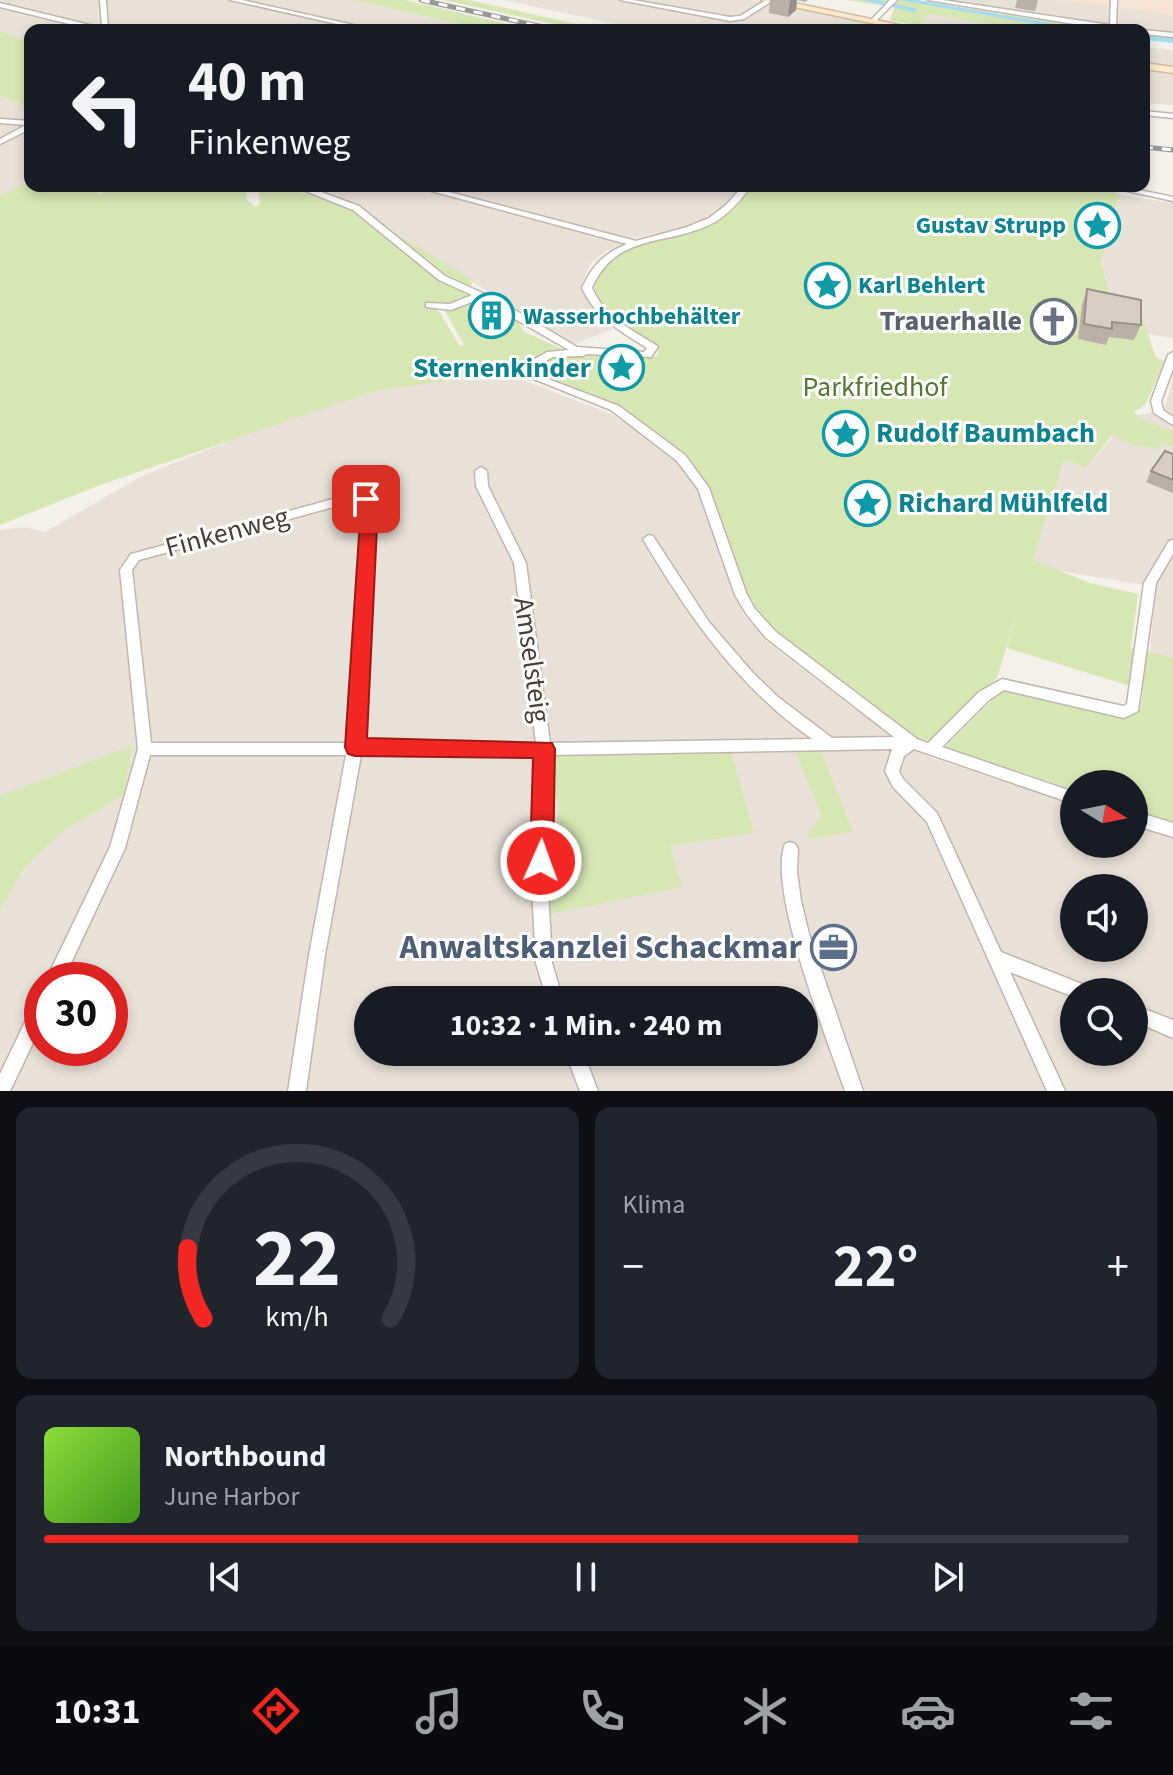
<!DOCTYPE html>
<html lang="de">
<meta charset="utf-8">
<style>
:root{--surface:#171b24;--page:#20242c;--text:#f1f3f6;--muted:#9ea1a6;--line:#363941;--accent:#f22623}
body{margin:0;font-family:"Source Sans 3",sans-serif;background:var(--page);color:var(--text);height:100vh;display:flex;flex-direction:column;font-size:30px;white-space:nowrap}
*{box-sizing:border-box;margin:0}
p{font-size:26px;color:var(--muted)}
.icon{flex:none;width:44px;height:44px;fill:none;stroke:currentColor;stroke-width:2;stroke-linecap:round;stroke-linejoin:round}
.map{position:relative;height:1091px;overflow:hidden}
.panel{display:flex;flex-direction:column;gap:16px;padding:16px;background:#0d0f14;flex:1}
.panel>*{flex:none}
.hud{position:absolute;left:24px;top:24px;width:1126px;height:168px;border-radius:16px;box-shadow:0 4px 12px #0003;background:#171b24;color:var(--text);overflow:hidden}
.needle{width:52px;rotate:100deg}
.controls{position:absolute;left:1060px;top:770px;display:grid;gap:16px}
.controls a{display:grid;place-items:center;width:88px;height:88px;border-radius:50%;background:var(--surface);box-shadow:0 4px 12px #0003;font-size:40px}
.speed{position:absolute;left:24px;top:962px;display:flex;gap:16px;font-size:40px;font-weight:700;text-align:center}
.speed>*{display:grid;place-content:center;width:104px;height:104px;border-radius:50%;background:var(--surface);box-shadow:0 4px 12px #0003;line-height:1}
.speed .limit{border:12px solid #d22;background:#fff;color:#111}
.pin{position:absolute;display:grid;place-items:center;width:68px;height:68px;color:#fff;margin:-34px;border-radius:16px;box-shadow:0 4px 12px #0006}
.me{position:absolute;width:88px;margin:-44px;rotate:2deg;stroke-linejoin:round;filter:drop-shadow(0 0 6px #0008)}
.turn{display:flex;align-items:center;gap:28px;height:168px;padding:0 32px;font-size:36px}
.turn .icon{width:104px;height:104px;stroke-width:2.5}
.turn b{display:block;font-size:56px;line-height:68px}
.big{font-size:60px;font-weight:700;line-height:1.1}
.panel .widget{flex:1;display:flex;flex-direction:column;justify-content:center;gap:12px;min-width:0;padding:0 28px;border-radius:16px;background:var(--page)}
.panel .dial{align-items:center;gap:0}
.dial svg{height:208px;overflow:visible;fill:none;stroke:var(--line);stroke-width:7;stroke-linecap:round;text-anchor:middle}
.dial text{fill:var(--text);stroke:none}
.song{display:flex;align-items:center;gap:24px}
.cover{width:96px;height:96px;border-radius:12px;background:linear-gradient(135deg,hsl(90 70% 55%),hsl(100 70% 35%))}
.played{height:8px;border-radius:4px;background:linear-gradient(90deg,var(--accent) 75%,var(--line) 75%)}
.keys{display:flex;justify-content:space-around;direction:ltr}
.heat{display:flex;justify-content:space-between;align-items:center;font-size:44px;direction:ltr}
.panel .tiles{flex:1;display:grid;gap:16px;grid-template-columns:1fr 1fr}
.widget:last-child{grid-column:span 2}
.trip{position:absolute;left:354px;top:986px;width:464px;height:80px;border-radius:40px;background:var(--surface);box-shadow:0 4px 12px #0003;font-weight:700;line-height:80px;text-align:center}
.menu{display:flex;height:128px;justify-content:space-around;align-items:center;background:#090b0e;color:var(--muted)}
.menu .icon{width:56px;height:56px}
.menu .active{color:var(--accent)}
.menu b{font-size:36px;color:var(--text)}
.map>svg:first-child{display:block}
</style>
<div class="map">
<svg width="1173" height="1091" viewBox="0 0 1173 1091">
<rect width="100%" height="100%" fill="#f4f0ea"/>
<path fill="#e8e1d8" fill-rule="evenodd" d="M0 0H350L487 30H30V42L0 31Z
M503 0H752L904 30H644Z
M941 0H1173V32L1015 12Z
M930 13 1026 30H916Z
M1144 47 1173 50V105L1144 103Z
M0 96 30 108V181L0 195Z
M308 186H741L719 210 705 219 689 227 635 238 606 251 590 264 582 283 583 291 593 309 613 329 572 345 400 236 361 206Z
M1121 195 1173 203V338L1148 334 1142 315 1114 310 1101 260 1108 238 1106 233Z
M504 373 611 414 672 451 699 493 743 614 767 642 857 711 926 756 1074 804V844H1134V823L1173 836V1091H0V910L25 867 65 830 124 795 133 746 0 796V530L25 527 45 532 142 476 225 443 227 404 387 378ZM1074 888H1134V948H1074ZM42 980H110V1048H42ZM1074 992H1134V1052H1074ZM368 1000H804V1052H368Z
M1173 379V657L1150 652 1156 587 1031 566 1064 460 1086 468 1130 417 1164 410Z"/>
<path fill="#f5e4d6" d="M1052 0H1173V16L1106 6Z"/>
<path fill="#d7e7b4" d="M351 0H405L532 30H487Z
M443 0H469L604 30H581Z
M846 0H915L1102 30H1021L929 14 919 26 890 20 895 7Z
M0 31 30 42V108L0 96Z
M30 181V186H84L100 194 115 186H245L247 199 255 207 260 204 258 186C286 186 311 195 338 204 352 209 358 216 373 215L400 236 473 280 468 297 438 310 460 346 464 345 445 311 485 300 517 318 524 332 567 351 547 352 509 372 375 391 100 485 0 525V195Z
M753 186H1084L1121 194 1106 232 1108 238 1101 261 1114 310 1142 315 1155 356 1165 362 1145 405 1134 412 1138 417 1173 432V447L1162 443 1157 449 1133 445 1111 436 1086 468 1064 460 1033 560 1090 583 1138 594 1131 648 1173 657V823L1134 810V784H1074V790L945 747 1001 691 1017 690 1124 717 1140 710 1143 690 1007 648 1021 599 997 678 932 741 916 737 767 626 745 595 684 457 648 426 617 406 527 370 553 356H658V346C647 339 635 336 625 329 576 297 591 260 642 244 663 237 687 236 707 226 727 217 740 203 753 186Z
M133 745 124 795 65 830 25 867 0 910V796Z
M794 749H820L853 832 809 839 807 833 822 816Z
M731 751 754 833 670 846 682 887 550 914V875L558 874V800L550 795 551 764 555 756Z"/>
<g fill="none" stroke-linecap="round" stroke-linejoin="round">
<path fill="#a9dbee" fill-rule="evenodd" d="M861 0H879L918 9 914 12Z
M899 0H918L1090 30H1070Z
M1144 34 1173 37V43L1144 40Z"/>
<defs>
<path id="minor" d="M100 0H106L108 30H94L0 7V3L102 28Z
M230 0H242L376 30H364Z
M620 0H633L730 17 740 16 766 0 772 1 744 19 730 21Z
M890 0H897L875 22H871V20Z
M928 0H943L1110 25 1111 0H1117L1116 26 1132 30H1110Z
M1144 30 1173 33V37L1144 34Z
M1144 111 1173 114V118L1144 115Z
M0 119 30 121V129L0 144V139L26 125 0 123Z
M293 186H305L359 206 445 276 498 300 577 347 644 352 647 348C620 331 596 318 582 288 592 266 604 253 627 244L413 186H426L636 241 687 227 709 218 726 205 743 186H751C741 200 730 213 715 222 670 247 616 231 592 288 605 317 630 329 656 345L658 347 651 357 587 354 583 356 553 357 527 371 619 406 685 455 709 488 747 595 755 609 776 632 917 739 928 743 979 692 1002 679 1114 704 1123 706 1127 704 1144 583 1169 541 1173 540V554L1156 583 1138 711 1124 718 1004 690 989 700 942 747 1074 792V804L914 749 904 756 899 771 903 779 937 813 1001 952 1087 986 1089 992H1074V997L1010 972 1065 1091H1047L927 822 893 787 885 771 892 749 551 755 548 889 552 963 563 1000H547L536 963 532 889 537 755H361L325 955 306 1091H288L309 955 346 755H150L125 848 63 980H46L110 847 138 749 120 570 131 554 135 553 348 495 370 496 375 505 362 743H536L514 563 476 486 475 471 481 467 487 471 488 486 526 563 550 743 812 739C738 687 688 615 643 539L649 535 653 536 709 622 753 673 778 697 832 738 894 737 766 638 747 615 735 595 698 489 677 461 611 410 514 371 547 352 569 350 480 299 451 310 426 307V303L450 304 472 295 439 280 353 210ZM348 503H362L363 505 348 743H151L132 570 139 560Z
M1104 186H1120L1173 197V201Z
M1173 352V369L1161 401 1163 410 1173 417V425L1154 413 1151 401 1168 355Z
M1134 811 1173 823V837L1134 825Z
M790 842 795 844 798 849 797 872 801 901 809 934 863 1091H845C828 1041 767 890 785 844Z
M42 997V1024L10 1091H0V1074L36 999Z
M1134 1005 1173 1020V1038L1134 1021Z
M565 1052H583L598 1091H580Z"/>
<path id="secondary" d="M761 0H780L924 30H904Z
M1144 63 1173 67V73L1144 69Z"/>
</defs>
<use href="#minor" stroke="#c0b6ad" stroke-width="3"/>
<use href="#secondary" stroke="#d2bc9b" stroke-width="3"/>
<use href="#minor" fill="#fff" fill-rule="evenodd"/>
<use href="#secondary" fill="#fdeacc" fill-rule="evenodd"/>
<defs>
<path id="rail" d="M421 0 557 30
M1144 147 1173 150"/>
</defs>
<use href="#rail" stroke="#989898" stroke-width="5"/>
<use href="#rail" stroke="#fff" stroke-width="3" stroke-dasharray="9" stroke-linecap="butt"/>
</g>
<path fill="#bbb0a8" d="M770 0H808L805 2 797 0 796 10 788 17 769 13Z
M1017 0H1038L1035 11 1015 8Z
M1087 289 1141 325 1134 340 1109 337 1106 345 1078 339 1082 304Z
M1173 454V493L1146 482 1151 471Z"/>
<path fill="#989088" d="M790 0H797L796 10 788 17Z"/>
<path fill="#d9cdc3" stroke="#989088" stroke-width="2" d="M1087 289 1141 300V325L1112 322V329L1084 324Z
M1165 451 1173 454V480L1151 471Z"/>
<path fill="#f22623" stroke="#9d1917" stroke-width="2" d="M366 493 373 495 378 505 367 738 552 743 555 749 553 861 549 868 541 872 533 868 530 861 533 758 355 756 348 754 345 747 361 505 358 499Z"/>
<defs>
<symbol id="sight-ring" viewBox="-11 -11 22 22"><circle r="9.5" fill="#fff" stroke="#0f9aa8" stroke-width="1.5"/><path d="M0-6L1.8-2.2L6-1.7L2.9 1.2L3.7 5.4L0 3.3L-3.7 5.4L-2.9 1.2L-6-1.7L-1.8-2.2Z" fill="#0f9aa8"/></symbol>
<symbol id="building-ring" viewBox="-11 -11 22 22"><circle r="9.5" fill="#fff" stroke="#0f9aa8" stroke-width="1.5"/><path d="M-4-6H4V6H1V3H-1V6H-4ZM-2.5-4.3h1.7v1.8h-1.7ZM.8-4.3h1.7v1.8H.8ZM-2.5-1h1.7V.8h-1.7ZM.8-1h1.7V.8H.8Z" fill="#0f9aa8"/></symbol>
<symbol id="church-ring" viewBox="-11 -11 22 22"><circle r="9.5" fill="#fff" stroke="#6b7280" stroke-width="1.5"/><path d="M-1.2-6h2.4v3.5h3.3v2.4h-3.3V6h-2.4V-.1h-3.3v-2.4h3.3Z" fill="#6b7280"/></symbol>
<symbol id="office-ring" viewBox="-11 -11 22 22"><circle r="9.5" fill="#fff" stroke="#5c6f8a" stroke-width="1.5"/><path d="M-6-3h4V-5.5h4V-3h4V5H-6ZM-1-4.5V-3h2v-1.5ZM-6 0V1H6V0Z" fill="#5c6f8a"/></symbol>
</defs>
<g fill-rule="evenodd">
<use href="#sight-ring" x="1072" y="200" width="51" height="51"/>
<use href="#sight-ring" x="802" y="260" width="51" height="51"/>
<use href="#building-ring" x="466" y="290" width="51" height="51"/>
<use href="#church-ring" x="1028" y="296" width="51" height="51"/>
<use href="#sight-ring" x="596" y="342" width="51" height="51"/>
<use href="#sight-ring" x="820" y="408" width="51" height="51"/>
<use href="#sight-ring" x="842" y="478" width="51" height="51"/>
<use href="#office-ring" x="808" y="922" width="51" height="51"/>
</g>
<g text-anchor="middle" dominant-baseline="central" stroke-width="6" stroke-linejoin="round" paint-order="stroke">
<g font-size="24" font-weight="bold" fill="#0d838f" stroke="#fff" text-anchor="start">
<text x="1066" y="225" text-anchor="end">Gustav Strupp</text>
<text x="858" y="285">Karl Behlert</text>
<text x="523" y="316">Wasserhochbehälter</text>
</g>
<g font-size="28" font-weight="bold" fill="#5b616d" stroke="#fff" text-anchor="end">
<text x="1022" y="321">Trauerhalle</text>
</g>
<g font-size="28" font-weight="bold" fill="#0d838f" stroke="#fff" text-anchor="start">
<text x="591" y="368" text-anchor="end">Sternenkinder</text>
<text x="876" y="433">Rudolf Baumbach</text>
<text x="898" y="503">Richard Mühlfeld</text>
</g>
<g font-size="28" fill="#54782d" stroke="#fff">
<text x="875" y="387">Parkfriedhof</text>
</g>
<g font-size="28" fill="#484038" stroke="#fff">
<text transform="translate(227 532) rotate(-15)">Finkenweg</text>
<text transform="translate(532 660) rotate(82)">Amselsteig</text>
</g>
<g font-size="34" font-weight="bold" fill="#4e5e75" stroke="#fff" text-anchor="end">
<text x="802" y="947">Anwaltskanzlei Schackmar</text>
</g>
</g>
</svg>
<div class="controls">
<a><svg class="needle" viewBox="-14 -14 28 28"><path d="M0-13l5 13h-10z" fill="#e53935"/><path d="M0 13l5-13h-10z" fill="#9ea1a6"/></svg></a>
<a><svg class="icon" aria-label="sound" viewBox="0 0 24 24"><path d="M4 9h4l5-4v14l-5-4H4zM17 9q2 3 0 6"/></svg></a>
<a><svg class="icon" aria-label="search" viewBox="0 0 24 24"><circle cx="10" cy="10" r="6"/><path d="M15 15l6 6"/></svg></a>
</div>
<div class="speed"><div class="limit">30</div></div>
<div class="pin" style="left:366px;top:499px;background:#d93025"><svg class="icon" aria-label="arrive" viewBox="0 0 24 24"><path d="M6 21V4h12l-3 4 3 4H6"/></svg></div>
<svg class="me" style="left:541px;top:861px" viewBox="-20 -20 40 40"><circle r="17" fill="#f22623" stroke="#fff" stroke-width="3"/><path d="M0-11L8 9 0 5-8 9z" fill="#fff"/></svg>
<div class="trip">10:32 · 1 Min. · 240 m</div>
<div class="hud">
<div class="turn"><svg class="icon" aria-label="left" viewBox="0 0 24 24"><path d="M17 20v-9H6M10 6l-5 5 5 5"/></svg><div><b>40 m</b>Finkenweg</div></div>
</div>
</div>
<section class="panel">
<div class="tiles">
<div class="widget dial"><svg viewBox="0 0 100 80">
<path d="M14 69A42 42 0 1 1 86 69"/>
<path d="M14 69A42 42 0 0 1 8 42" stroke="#f22623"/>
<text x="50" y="56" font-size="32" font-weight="700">22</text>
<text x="50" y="72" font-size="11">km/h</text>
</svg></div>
<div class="widget"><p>Klima</p>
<div class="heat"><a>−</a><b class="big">22°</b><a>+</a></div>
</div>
<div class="widget">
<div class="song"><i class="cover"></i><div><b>Northbound</b><p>June Harbor</p></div></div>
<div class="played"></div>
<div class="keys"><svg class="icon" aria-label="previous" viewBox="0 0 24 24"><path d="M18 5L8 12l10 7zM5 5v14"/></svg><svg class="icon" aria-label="pause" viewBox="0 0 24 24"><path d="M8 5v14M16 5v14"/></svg><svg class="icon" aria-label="next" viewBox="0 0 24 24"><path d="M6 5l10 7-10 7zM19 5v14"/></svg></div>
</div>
</div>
</section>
<nav class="menu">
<b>10:31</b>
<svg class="icon active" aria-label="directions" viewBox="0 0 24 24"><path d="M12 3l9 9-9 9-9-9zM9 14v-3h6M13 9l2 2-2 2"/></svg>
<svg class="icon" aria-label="music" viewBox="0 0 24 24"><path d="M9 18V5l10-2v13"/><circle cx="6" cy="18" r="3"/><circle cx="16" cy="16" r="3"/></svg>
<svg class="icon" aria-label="phone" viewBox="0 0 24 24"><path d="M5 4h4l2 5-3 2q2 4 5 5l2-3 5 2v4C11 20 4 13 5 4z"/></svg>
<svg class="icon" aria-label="climate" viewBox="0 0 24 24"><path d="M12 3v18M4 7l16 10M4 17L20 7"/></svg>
<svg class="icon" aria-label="car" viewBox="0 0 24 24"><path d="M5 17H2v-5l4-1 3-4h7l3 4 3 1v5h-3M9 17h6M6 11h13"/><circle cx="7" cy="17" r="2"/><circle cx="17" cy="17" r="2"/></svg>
<svg class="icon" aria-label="filters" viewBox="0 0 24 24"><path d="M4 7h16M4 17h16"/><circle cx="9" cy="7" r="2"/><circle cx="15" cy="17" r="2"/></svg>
</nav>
